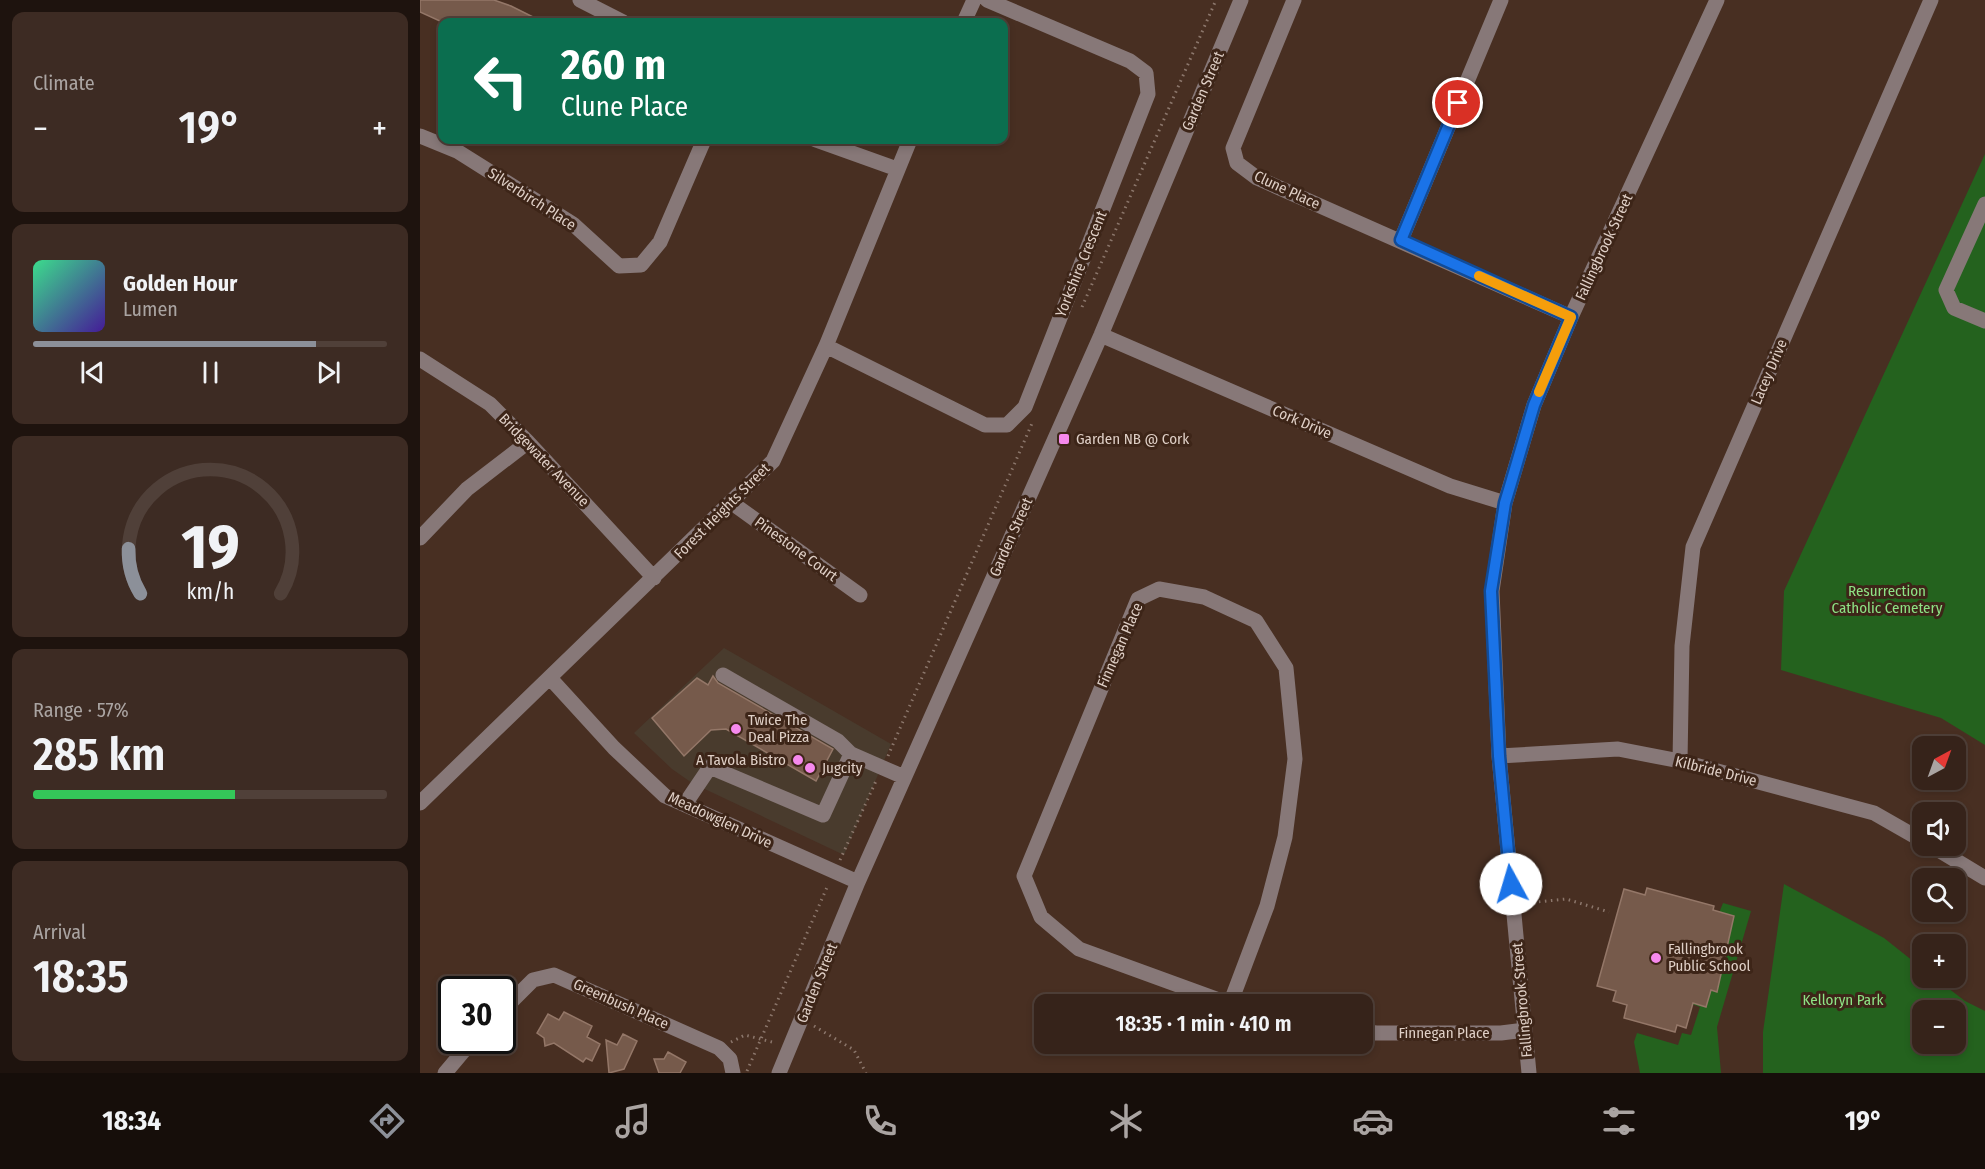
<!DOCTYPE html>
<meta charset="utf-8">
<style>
:root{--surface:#36231a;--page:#3d2b23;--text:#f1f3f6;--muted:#aaa4a2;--line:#504039;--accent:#8c9099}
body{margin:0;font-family:"Fira Sans Condensed",sans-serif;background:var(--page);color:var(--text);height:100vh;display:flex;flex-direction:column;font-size:22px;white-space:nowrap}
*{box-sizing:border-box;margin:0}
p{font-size:20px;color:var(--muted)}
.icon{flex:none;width:33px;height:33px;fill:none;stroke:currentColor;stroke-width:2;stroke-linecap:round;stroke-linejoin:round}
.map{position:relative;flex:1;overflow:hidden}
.drawer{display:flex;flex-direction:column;gap:12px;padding:12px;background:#1e130e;width:420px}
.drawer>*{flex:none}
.top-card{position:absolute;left:18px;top:18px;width:570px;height:126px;border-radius:12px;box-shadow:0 3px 9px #0003,0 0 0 2px var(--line);background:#0b6e4f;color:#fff;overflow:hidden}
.needle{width:39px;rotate:41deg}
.buttons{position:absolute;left:1492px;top:736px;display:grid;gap:12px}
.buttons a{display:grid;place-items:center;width:54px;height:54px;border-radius:12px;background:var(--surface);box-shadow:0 3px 9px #0003,0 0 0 2px var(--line);font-size:30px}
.speed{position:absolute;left:18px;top:976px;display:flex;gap:12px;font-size:30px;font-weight:700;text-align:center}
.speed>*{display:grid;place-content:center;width:78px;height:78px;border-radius:50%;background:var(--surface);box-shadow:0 3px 9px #0003,0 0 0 2px var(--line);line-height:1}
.speed .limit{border:3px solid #111;border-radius:9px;background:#fff;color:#111}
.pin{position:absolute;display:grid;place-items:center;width:51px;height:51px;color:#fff;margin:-26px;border:3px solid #fff;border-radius:50%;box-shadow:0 2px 6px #0007}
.me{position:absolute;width:66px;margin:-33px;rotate:354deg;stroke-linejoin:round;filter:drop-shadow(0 0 4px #0008)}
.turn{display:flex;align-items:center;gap:21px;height:126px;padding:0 24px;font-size:27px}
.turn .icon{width:78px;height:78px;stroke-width:2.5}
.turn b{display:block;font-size:42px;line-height:51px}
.big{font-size:45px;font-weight:600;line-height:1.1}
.drawer .widget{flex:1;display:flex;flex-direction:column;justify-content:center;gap:9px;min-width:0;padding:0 21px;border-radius:12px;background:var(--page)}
.drawer .dial{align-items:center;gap:0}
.dial svg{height:156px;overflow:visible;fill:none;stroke:var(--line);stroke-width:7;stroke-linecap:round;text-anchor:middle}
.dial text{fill:var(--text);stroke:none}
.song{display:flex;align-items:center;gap:18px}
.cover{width:72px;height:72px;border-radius:9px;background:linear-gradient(135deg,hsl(150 70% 55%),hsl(260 70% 35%))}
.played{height:6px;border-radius:3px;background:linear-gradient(90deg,var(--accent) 80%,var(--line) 80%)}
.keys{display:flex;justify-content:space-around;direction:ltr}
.heat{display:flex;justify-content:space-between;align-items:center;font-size:33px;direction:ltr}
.charge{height:9px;border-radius:4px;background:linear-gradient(90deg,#34c759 57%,var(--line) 0)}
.trip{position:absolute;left:614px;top:994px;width:339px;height:60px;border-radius:12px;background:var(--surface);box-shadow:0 3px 9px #0003,0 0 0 2px var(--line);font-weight:600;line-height:60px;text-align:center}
.dock{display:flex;height:96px;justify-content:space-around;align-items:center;background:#160e0a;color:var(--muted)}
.dock .icon{width:42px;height:42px}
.dock .selected{color:var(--accent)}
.dock b{font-size:27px;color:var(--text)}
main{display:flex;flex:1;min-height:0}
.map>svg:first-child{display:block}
</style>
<main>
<section class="drawer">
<div class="widget"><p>Climate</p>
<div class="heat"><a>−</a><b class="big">19°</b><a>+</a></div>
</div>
<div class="widget">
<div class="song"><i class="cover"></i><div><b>Golden Hour</b><p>Lumen</p></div></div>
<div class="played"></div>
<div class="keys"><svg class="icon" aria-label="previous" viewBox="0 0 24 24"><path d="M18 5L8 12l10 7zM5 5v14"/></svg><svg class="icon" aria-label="pause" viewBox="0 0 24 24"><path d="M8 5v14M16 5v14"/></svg><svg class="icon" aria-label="next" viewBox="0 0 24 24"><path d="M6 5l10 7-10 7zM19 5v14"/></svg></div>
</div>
<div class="widget dial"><svg viewBox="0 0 100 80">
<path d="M14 69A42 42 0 1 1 86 69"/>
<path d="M14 69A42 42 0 0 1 8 46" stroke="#8c9099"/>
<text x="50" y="56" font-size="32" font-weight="700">19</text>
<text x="50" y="72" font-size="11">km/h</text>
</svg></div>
<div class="widget"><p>Range · 57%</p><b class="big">285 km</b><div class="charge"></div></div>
<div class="widget"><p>Arrival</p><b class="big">18:35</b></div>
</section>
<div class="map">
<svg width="1565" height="1073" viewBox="0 0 1565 1073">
<rect width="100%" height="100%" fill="#482f22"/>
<path fill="#493b2d" d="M304 648 471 744 424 855 272 783 252 769 214 733Z"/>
<path fill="#24621e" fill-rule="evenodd" d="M1565 154V745L1521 718 1361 670 1364 591Z
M1364 884 1464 938 1503 969V978H1515L1545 1001 1565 1011V1073H1343V1032ZM1503 1011H1536V1044H1503Z
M1303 903 1331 911 1297 1027 1301 1073H1220L1214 1042 1217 1033 1258 1045 1262 1033 1271 1035 1280 1007 1264 1001Z"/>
<path fill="#765a4b" stroke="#947768" stroke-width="1.5" d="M0 0H74L91 6 123 22H22L0 12Z
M293 676 298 683 413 749 396 781 306 729 291 730 264 756 232 718 277 678 288 685Z
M1227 888 1294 906 1293 910 1314 916 1297 992 1291 990 1286 1007 1273 1003 1266 1028 1257 1025 1255 1032 1204 1018 1207 1005 1193 1001 1196 991 1177 986 1204 889 1225 895Z
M144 1012 172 1026 167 1037 180 1044 172 1061 166 1058 163 1062 134 1043 125 1046 124 1038 117 1033 128 1014 139 1020Z
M203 1034 217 1041 204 1069 189 1073 186 1040 197 1045Z
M248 1052 266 1062 260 1073H239L234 1059H244Z"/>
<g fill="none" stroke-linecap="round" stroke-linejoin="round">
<path stroke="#8c776c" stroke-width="3" stroke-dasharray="1.5 4.5" stroke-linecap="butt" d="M662 307 796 0
M468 756 613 421
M420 860 456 781
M1107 903 1146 899 1189 912
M394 1026 434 1050 446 1073
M311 1042 325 1035 356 1043
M327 1071 408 885"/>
<path stroke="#877878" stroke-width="15" d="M160 0 203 22
M874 0 813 148 817 163 837 178 1151 317
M544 22 554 0
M0 136 37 151 153 224 199 266 221 265 240 242 284 140
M396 140 477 169
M1565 204 1526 290 1534 308 1565 321
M981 240 1081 0
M681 335 1030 486 1085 503
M406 346 565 425H587L605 407 728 94 726 73 710 61 567 0
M0 359 70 404 108 442 234 578
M312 503 440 595
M0 538 47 489 108 442
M303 675 418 741 431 754
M130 678 194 748 245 796 438 882
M1079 756 1198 749 1260 761 1454 813 1503 841
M1260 761 1262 646 1273 547 1511 0
M0 803 353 461 406 346 490 140
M265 804 290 767 403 815 431 754 484 777
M1512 846 1565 878
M810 1004 847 906 865 837 875 759 866 668 836 621 784 597 739 589 718 599 604 876 621 917 659 949 810 1004 815 1005
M82 1011 113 980 134 975 299 1048 310 1059 313 1073
M942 1031 956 1033H1081L1105 1030
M25 1073 52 1041
M359 1073 438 882 681 335 821 0
M1109 1073 1079 756 1072 591 1085 503 1114 405 1151 317 1297 0"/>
</g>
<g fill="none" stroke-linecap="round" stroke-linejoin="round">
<defs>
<path id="route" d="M1038 103 981 240 1151 317 1114 405 1091 483 1085 503 1071 591 1079 756 1091 884"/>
</defs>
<use href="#route" stroke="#114b97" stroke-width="15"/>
<use href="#route" stroke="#1a73e8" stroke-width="10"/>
<path stroke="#f59e0b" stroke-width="10" d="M1059 276 1151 317 1119 392"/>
</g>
<g fill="#f689ed" stroke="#3d2518" stroke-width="2">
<rect x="638" y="433" width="12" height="12" rx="3"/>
<circle cx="316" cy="729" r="6"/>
<circle cx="378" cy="760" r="6"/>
<circle cx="390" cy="768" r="6"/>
<circle cx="1236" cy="958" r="6"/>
</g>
<g text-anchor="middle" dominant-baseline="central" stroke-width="6" stroke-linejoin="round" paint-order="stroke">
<g font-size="15" fill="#dfcfc6" stroke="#3d2518">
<text transform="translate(783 91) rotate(-67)">Garden Street</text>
<text transform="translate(867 190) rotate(25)">Clune Place</text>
<text transform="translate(112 199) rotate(33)">Silverbirch Place</text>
<text transform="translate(1184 247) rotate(-65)">Fallingbrook Street</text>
<text transform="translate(661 264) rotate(-68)">Yorkshire Crescent</text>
<text transform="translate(1349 372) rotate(-67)">Lacey Drive</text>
<text transform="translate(882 422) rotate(23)">Cork Drive</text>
<text transform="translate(124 460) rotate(46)">Bridgewater Avenue</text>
<text transform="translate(302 511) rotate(-45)">Forest Heights Street</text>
<text transform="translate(591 537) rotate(-66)">Garden Street</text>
<text transform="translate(376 549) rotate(36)">Pinestone Court</text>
<text transform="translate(700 645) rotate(-66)">Finnegan Place</text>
<text transform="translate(1296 771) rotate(14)">Kilbride Drive</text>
<text transform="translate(300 820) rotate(25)">Meadowglen Drive</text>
<text transform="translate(397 983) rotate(-68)">Garden Street</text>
<text transform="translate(1102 1000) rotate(-95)">Fallingbrook Street</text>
<text transform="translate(201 1004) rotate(24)">Greenbush Place</text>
<text x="1024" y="1033">Finnegan Place</text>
</g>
<g font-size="15" fill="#dfcfc6" stroke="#3d2518" text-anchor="start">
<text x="656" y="439">Garden NB @ Cork</text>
<text x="328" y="720">Twice The<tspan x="328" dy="17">Deal Pizza</tspan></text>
<text x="366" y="760" text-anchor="end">A Tavola Bistro</text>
<text x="402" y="768">Jugcity</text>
<text x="1248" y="949">Fallingbrook<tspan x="1248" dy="17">Public School</tspan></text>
</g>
<g font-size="15" fill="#8ee385" stroke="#3d2518">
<text x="1467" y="591">Resurrection<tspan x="1467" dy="17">Catholic Cemetery</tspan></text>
<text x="1423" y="1000">Kelloryn Park</text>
</g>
</g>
</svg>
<div class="buttons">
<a><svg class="needle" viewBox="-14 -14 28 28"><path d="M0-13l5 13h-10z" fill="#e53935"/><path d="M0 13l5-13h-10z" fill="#aaa4a2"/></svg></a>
<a><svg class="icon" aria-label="sound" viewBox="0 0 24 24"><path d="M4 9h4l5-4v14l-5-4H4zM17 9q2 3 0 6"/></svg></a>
<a><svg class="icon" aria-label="search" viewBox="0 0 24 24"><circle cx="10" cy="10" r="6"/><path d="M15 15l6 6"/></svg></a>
<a>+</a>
<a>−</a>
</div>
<div class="speed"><div class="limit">30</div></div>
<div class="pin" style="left:1038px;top:103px;background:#d93025"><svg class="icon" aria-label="arrive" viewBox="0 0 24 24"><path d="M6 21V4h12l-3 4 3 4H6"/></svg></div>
<svg class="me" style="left:1091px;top:884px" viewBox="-20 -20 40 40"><circle r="19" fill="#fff"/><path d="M0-13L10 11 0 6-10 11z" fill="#1a73e8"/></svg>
<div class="trip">18:35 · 1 min · 410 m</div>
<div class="top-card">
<div class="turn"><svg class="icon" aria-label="left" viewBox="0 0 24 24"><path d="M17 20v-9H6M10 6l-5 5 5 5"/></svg><div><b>260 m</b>Clune Place</div></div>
</div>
</div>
</main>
<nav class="dock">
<b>18:34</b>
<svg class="icon selected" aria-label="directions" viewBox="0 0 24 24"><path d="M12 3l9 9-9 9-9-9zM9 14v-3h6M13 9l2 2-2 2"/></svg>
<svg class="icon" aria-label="music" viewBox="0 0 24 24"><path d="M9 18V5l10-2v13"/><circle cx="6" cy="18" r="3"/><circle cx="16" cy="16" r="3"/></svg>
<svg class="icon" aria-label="phone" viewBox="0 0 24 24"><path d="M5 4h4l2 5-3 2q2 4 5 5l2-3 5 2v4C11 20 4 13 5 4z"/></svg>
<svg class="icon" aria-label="climate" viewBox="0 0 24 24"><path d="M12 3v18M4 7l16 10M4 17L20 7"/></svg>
<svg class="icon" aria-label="car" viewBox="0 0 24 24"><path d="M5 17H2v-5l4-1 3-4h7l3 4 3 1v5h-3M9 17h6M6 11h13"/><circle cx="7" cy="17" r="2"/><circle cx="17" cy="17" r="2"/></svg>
<svg class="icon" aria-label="filters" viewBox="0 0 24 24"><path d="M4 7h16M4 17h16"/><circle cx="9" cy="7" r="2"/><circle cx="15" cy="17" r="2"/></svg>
<b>19°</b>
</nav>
